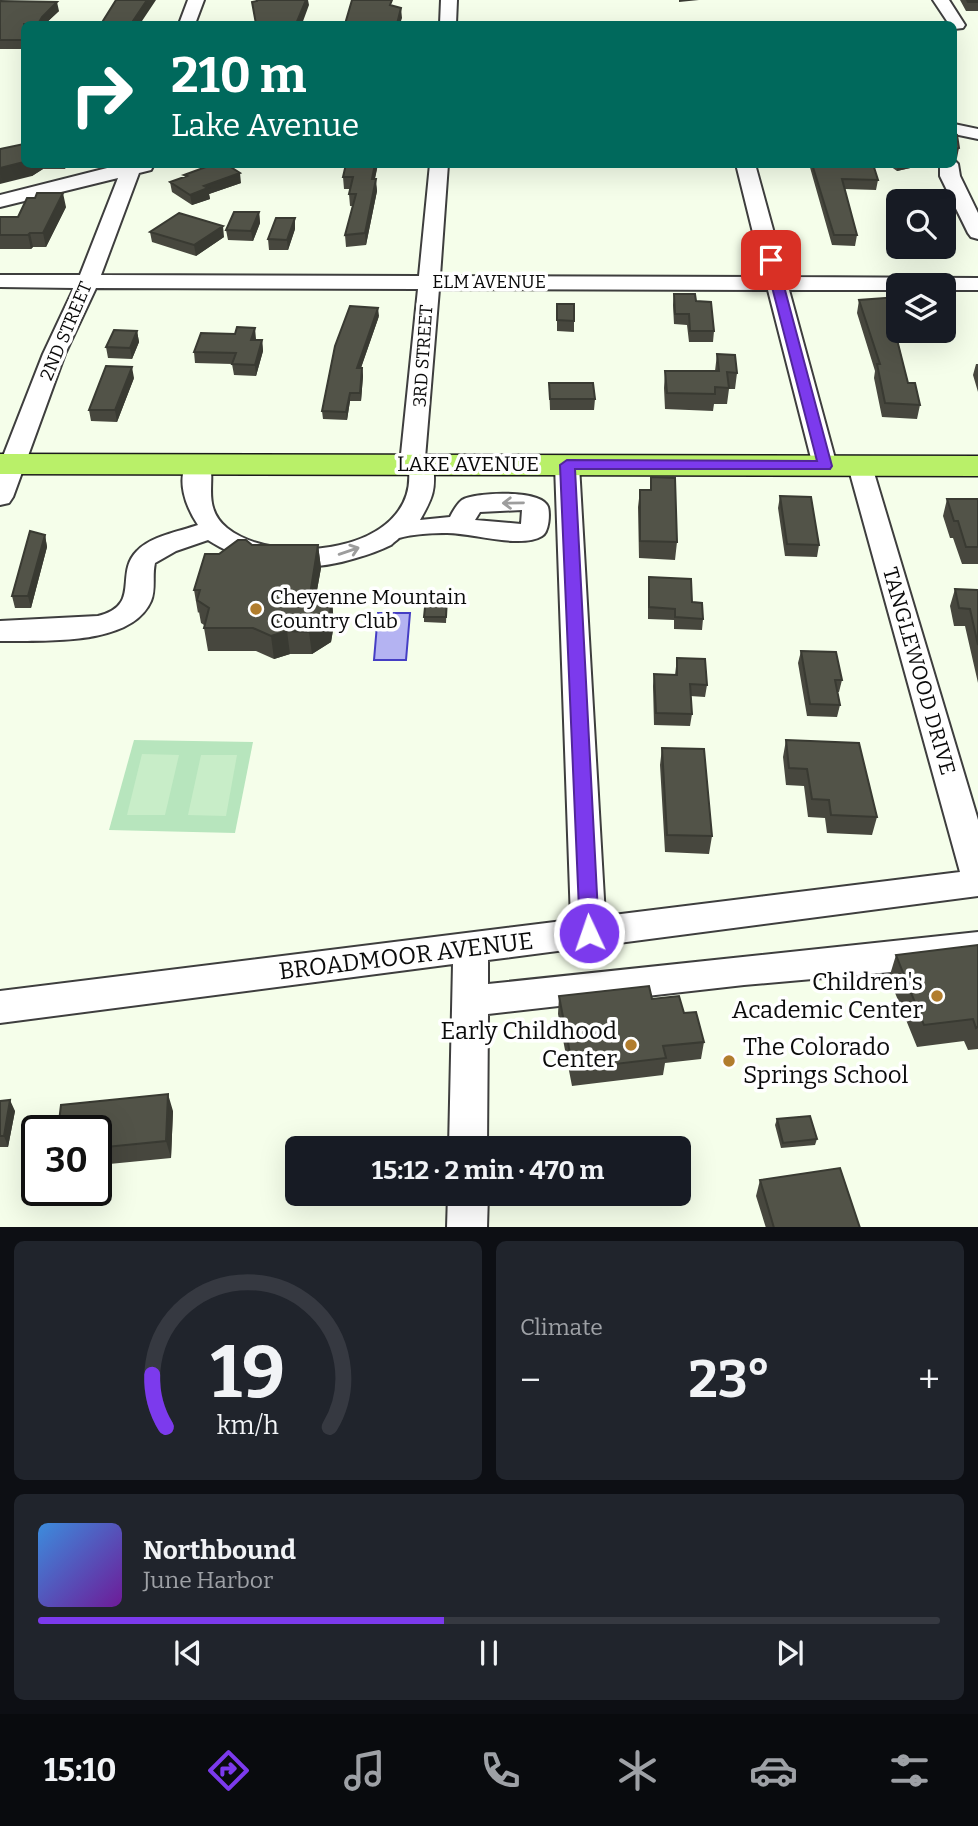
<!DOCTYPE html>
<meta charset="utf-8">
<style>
:root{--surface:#171b24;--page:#20242c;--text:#f1f3f6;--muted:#9ea1a6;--line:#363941;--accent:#7c3aed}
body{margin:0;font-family:Bitter,serif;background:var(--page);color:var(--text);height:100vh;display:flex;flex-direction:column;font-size:26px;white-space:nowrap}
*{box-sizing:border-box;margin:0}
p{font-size:23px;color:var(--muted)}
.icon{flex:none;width:38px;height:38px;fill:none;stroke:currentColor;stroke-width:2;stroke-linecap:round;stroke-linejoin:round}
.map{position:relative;height:1227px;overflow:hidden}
.side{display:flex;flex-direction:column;gap:14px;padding:14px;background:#0d0f14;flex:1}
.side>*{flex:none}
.guide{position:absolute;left:21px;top:21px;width:936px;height:147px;border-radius:10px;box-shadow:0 7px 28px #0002;background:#00695c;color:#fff;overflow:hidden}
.buttons{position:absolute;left:886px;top:189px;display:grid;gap:14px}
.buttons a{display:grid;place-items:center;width:70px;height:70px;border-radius:10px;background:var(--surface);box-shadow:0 7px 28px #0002;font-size:35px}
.speed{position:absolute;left:21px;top:1115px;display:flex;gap:14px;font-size:35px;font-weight:700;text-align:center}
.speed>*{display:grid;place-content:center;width:91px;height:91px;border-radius:50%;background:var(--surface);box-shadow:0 7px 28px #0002;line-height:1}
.speed .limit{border:4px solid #111;border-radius:10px;background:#fff;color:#111}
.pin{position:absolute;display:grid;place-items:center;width:60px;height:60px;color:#fff;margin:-30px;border-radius:14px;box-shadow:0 4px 10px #0006}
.me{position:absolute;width:77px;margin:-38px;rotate:357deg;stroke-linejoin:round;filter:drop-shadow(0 0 5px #0008)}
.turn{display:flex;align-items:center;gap:24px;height:147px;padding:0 35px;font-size:32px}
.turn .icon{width:91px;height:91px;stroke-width:2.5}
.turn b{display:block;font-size:49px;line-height:60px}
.big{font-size:52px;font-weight:700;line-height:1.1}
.side .card{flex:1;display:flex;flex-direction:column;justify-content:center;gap:10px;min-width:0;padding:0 24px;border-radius:10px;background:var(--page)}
.side .dial{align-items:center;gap:0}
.dial svg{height:182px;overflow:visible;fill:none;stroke:var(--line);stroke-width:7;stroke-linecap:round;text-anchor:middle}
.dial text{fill:var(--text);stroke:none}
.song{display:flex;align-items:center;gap:21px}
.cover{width:84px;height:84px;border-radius:10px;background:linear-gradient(135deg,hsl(210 70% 55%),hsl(280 70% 35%))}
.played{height:7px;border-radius:4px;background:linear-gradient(90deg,var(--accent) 45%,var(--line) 45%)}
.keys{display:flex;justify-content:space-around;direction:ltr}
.heat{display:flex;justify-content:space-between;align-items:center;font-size:38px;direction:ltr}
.side .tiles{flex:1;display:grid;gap:14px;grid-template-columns:1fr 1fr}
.card:last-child{grid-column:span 2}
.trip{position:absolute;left:285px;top:1136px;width:406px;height:70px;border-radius:10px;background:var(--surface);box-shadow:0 7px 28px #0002;font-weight:700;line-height:70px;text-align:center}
.tabs{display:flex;height:112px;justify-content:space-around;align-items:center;background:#090b0e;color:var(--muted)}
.tabs .icon{width:49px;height:49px}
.tabs .active{color:var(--accent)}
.tabs b{font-size:32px;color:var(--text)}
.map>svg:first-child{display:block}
</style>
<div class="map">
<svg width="978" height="1228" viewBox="0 0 978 1228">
<rect width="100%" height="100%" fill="#f5feea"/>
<path fill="#b7e5bd" d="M134 740 253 742 235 833 109 830Z"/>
<path fill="#c8edc8" d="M142 754 179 755 165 815H127Z
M201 755H237L226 816 188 815Z"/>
<path fill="#b4b3f2" stroke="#453ec4" stroke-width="2" d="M378 613H410L406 660H374Z"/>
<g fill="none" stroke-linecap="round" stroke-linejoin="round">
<defs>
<path id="minor" d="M188 0H204L195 24H179Z
M441 0H457L456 24H440Z
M933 0H949L965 25 963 28 954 29V24H949Z
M954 124 978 129V139L954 134Z
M954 160 958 164 960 176 978 213V239L971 237 968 233 940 176V164H954Z
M123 164 153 166 151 170 139 173 101 275 419 276 430 164H448L440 276 764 277 736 164H755L786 277 978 278V290H943V285H898V290H789L837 466 834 471 825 473 816 471 813 466 768 290 439 289 425 458 433 464C436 490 433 497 420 520L450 517C453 511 457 504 462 500 474 492 542 489 548 507 550 514 549 532 542 536 521 549 472 533 447 533 434 533 412 534 399 538 398 539 392 544 391 545 381 550 367 555 356 558 306 574 252 568 208 540L176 551 155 563C152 576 156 589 151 601 131 647 42 640 0 641V621L98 616C142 605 114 574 137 551 151 536 178 532 198 525 186 507 175 479 189 459L198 457 207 459C219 476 199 505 227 528 277 568 416 553 409 471L403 469 400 464 418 289 96 288 65 354 13 497 9 503 0 505V464L43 354 74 288 0 287V275H80L118 178 0 207V195ZM522 510 521 524 475 520 480 512Z
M567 458 576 460 579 465 605 916 960 872 848 466 851 461 860 459 869 461 872 466 978 820V896L488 960V984L978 932V960L914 970 744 985 488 1014 487 1148H449L453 964 0 1023V991L571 920 555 465 558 460Z
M448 1194H488L487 1228H447Z"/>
<path id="major" d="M0 454 978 456V476L0 474Z"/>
</defs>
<use href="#minor" stroke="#3e3e3e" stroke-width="4"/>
<use href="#major" stroke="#1c1c1c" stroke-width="3"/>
<use href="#minor" fill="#fff" fill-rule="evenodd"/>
<use href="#major" fill="#b9f069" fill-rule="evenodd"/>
</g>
<path fill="#47473e" d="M960 0H978V11H966Z
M0 1 59 11 45 24H24V49H0Z
M24 164H68L65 169H43L32 176Z
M346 164H378L375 179 377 191 366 245 346 247 345 235 353 206H350L349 194 351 189H344L343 177Z
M809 164H873L878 180 876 190 845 189 857 235 855 246 832 245Z
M887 164H928L897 171Z
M184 175 241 183 209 194 210 199 192 205 172 192 170 182 185 177Z
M66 207 46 247H33L31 249H0V217H18Z
M898 209V227L895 219Z
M259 212 260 223 253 241 228 240 226 230Z
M943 213 950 231 947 241H943Z
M295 229 288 250H269L268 239Z
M150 232 224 237 196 256 152 242Z
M914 247H939L938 250H915Z
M674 294 696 301 714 331 713 342H689L687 325 674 324 673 305Z
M898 297V331H905V333H896L908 383 920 405 917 419 882 417 874 378 875 371 857 313 859 300Z
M557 304H574V332L557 331Z
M379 316 361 368H362L363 376 361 401H350L347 420 323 419 322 411Z
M255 328V340H262L263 351 256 376 234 375 232 364 195 363 194 352 235 334Z
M137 331 139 342 132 359 108 358 106 347Z
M717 354 737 373 735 389H729L727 404H714L713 411 665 409 664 388 665 371H715Z
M976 364H978V392L973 375Z
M134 378 117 422 91 421 89 410Z
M549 383 595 399 594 410H550Z
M651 477 677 542 675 560 639 558 638 507 640 490H650Z
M780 496 819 545 817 557 785 556 778 508Z
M947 499H978V564H962L953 538H950L943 516Z
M45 535 47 547 31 608H15L12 596Z
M252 545H318L321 568 315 601H332L334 624 331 642 312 654H290L274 659 256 651H208L204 628V625L201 623 199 612 198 613 194 590 219 554Z
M649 577 692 602 703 619 702 630 674 629V620L648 619V589Z
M955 589 978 590V683L965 626H954L950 606Z
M447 598 446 623 424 622V617Z
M801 651 842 680 839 692H837L840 705 837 717 807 716 798 663Z
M677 658 707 685 705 697 690 696 692 714 690 726 654 725 653 686 654 674 675 675Z
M786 740 877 817 872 835 827 833 825 818 808 817 804 786 786 785 783 757Z
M662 748 712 836 709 854 665 852 660 765Z
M978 945V1049L968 1050 964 1041 917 1047 889 978 896 955Z
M559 996 652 999 684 1013 704 1042 701 1059 665 1063 663 1075 572 1086 558 1014Z
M0 1101 15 1111 8 1147H0Z
M173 1111 171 1158 99 1165 98 1180 96 1181V1130Z
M777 1119 817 1139 815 1145 781 1148 775 1125Z
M760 1180 860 1228H766L756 1196Z"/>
<path fill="#393a32" d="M147 0H156L140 24H134L133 21Z
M306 0H308L309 5 302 24H296Z
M679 0H699L679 2Z
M57 2 59 11 45 24H38L42 17Z
M401 8 402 18 400 24H397Z
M959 148 957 158 954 159V149Z
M24 162V164H42L43 169 32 176 0 184V168Z
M375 164H378L372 191V179Z
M898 164H928L897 171Z
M240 173 241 183 209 194 210 199 192 205 190 195 204 186Z
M376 179 377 191 366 245 365 233Z
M63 193 66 207 46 247 43 233Z
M259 212 260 223 253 241 251 231Z
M295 218V229L288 250 287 240Z
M223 226 224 237 196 256 194 245Z
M30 233 33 247 31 249 28 235Z
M378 308 379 316 358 376 357 368Z
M255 328 256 339 252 351 251 340Z
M137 331 139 342 132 359 130 348Z
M262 340 263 351 256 376 255 365Z
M132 367 134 378 117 422 115 410Z
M362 368 363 376 361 401 360 393Z
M350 393V401L347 420 346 412Z
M45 535 47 547 31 608 28 596Z
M318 545 321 568 311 624 309 601Z
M332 601 334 624 331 642 312 654 309 632Z
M287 631 290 654 274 659 271 636Z
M168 1094 173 1111 171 1158 166 1141Z
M10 1100 15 1111 8 1147 4 1136Z
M96 1158 99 1165 98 1180 96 1176Z"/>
<path fill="#525348" stroke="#393a32" stroke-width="2" d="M116 0H147L133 21H136L134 24H101Z
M257 0H306L296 24H256L252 2 257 1Z
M352 0H392L390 5 401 8 397 24H345Z
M967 0H978V2H968Z
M0 1 57 2 42 17 38 24H24V40H0Z
M957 135 959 148 954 149V136Z
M24 144V162L0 168V149Z
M214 164H226L240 173 204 186 208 188 190 195 170 182 187 176 184 175Z
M346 164H375L372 179H376L365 233 345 235 356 194H349L353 177H343Z
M812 164H873L878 180 842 179 857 235H834Z
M37 193H63L43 233H30L28 235H0V217H18L27 198H35Z
M234 212H259L251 231 226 230Z
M179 213 223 226 194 245 150 232Z
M943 213 950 231H943Z
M276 218H295L287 240 268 239Z
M674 294H695L696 301 711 302 714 331H690L689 314H675Z
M898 297V320H892L908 383H915L920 405 885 403 877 364H880L859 300Z
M557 304H574V321L557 320Z
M350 306 378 308 357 368H362L360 393H350L346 412 322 411 335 346Z
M237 327 255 328 251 340H262L255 365 232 364 236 353 194 352 201 333 235 334Z
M114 330 137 331 130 348 106 347Z
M717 354 735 355 737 373 727 372 729 388 715 387V394L667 393 665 371H719Z
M106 366 132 367 115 410H89Z
M549 383H593L595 399H550Z
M651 477 675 478 677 542 640 541V490H651Z
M780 496 811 497 819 545 787 544Z
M947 499H978V547H966L958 521H954Z
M30 531 45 535 28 596H12Z
M238 540H246L252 545H318L309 601H332L329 619 309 632 287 631 271 636 253 628H204L209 608 197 600 200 590H194L205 554H219Z
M649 577 691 579 692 602 702 603 703 619 675 617V609L649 607Z
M955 589 978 590V645L970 609 959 608Z
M426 598H447L446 617H424Z
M801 651 836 652 842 680H835L840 705 810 704Z
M677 658 705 659 707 685 690 684 692 714 656 713 654 674 677 675Z
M786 740 859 743 877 817 831 815 829 800 812 799 807 769 789 768Z
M662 748 704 749 712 836 667 835Z
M978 945V1027L976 1028 973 1019 924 1025 896 955Z
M649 986 652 999 679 996 684 1013 696 1012 704 1042 663 1046 666 1058 573 1069 559 996Z
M168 1094 166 1141 96 1148V1130H58L61 1105Z
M10 1100 4 1136H0V1101Z
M810 1116 817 1139 783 1143 777 1119Z
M840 1168 860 1228H774L760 1180Z"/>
<defs><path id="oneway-shaft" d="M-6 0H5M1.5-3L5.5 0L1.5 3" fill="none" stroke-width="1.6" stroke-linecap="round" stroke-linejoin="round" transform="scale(1.75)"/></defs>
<g stroke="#9d9d9d">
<use href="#oneway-shaft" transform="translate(513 503) rotate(179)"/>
<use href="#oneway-shaft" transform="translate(349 551) rotate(-19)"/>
</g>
<path fill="#7c3aed" stroke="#51269a" stroke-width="2" d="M767 257 777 260 832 466 830 469H575L599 933 596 939 589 941 582 939 580 933 560 465 567 460 817 461 765 260Z"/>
<g fill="#b17d2d" stroke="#fff" stroke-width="2.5">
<circle cx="256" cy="609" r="7"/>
<circle cx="937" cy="996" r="7"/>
<circle cx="631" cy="1045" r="7"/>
<circle cx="729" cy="1061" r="7"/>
</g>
<g text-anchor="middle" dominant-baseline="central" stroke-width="7" stroke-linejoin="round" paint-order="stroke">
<g font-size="18" fill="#0b0b0b" stroke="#fff">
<text x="489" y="282">ELM AVENUE</text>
<text transform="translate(66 331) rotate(-67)">2ND STREET</text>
<text transform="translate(423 356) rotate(-86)">3RD STREET</text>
</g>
<g font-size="21" fill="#0b0b0b" stroke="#fff">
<text x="468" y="464">LAKE AVENUE</text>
<text transform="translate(919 671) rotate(74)">TANGLEWOOD DRIVE</text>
</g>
<g font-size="21" fill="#0b0b0b" stroke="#fff" text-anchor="start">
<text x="270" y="597">Cheyenne Mountain<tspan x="270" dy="24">Country Club</tspan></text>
</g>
<g font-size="24" fill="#0b0b0b" stroke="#fff">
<text transform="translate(406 956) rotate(-7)">BROADMOOR AVENUE</text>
</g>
<g font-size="24" fill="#0b0b0b" stroke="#fff" text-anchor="end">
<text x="923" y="982">Children's<tspan x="923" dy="28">Academic Center</tspan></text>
<text x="617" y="1031">Early Childhood<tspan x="617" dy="28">Center</tspan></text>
<text x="743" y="1047" text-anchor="start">The Colorado<tspan x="743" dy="28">Springs School</tspan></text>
</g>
</g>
</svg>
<div class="buttons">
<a><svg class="icon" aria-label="search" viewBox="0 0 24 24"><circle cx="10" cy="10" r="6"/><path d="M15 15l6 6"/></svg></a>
<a><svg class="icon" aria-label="layers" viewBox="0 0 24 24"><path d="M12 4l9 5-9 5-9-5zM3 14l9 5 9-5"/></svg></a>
</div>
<div class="speed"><div class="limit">30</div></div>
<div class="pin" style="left:771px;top:260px;background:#d93025"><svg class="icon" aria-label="arrive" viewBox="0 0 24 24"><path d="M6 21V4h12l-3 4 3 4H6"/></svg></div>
<svg class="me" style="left:589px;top:933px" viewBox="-20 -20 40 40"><circle r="17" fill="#7c3aed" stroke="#fff" stroke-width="3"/><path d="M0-11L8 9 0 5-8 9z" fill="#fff"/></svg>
<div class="trip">15:12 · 2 min · 470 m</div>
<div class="guide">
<div class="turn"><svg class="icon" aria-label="right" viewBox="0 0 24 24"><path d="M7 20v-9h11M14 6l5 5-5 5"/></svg><div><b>210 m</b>Lake Avenue</div></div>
</div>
</div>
<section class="side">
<div class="tiles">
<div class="card dial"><svg viewBox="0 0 100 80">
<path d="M14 69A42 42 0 1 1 86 69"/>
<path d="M14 69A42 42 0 0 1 8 46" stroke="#7c3aed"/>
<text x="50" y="56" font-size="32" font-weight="700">19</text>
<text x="50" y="72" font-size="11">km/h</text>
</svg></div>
<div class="card"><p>Climate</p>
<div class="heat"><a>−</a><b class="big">23°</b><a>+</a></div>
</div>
<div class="card">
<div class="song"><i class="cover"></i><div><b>Northbound</b><p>June Harbor</p></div></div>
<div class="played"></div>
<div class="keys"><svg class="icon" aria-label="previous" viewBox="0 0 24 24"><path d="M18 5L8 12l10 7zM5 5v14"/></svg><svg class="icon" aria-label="pause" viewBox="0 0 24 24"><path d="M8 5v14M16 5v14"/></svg><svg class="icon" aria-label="next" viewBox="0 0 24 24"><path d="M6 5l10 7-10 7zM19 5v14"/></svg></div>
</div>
</div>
</section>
<nav class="tabs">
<b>15:10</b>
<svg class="icon active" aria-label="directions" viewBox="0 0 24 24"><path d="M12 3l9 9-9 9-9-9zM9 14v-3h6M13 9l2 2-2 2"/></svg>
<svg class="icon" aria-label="music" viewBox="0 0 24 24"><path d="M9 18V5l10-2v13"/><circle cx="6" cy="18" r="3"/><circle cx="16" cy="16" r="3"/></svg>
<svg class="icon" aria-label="phone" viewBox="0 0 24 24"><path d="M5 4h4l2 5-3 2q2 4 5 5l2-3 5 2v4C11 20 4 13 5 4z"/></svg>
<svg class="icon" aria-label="climate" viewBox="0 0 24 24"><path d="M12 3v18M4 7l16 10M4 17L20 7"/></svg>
<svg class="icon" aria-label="car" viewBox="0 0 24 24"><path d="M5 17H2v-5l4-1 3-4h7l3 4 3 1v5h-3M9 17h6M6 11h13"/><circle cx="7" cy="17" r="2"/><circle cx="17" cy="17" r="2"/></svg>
<svg class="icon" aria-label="filters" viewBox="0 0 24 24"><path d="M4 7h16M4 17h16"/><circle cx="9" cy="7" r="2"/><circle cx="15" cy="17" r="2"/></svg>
</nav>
